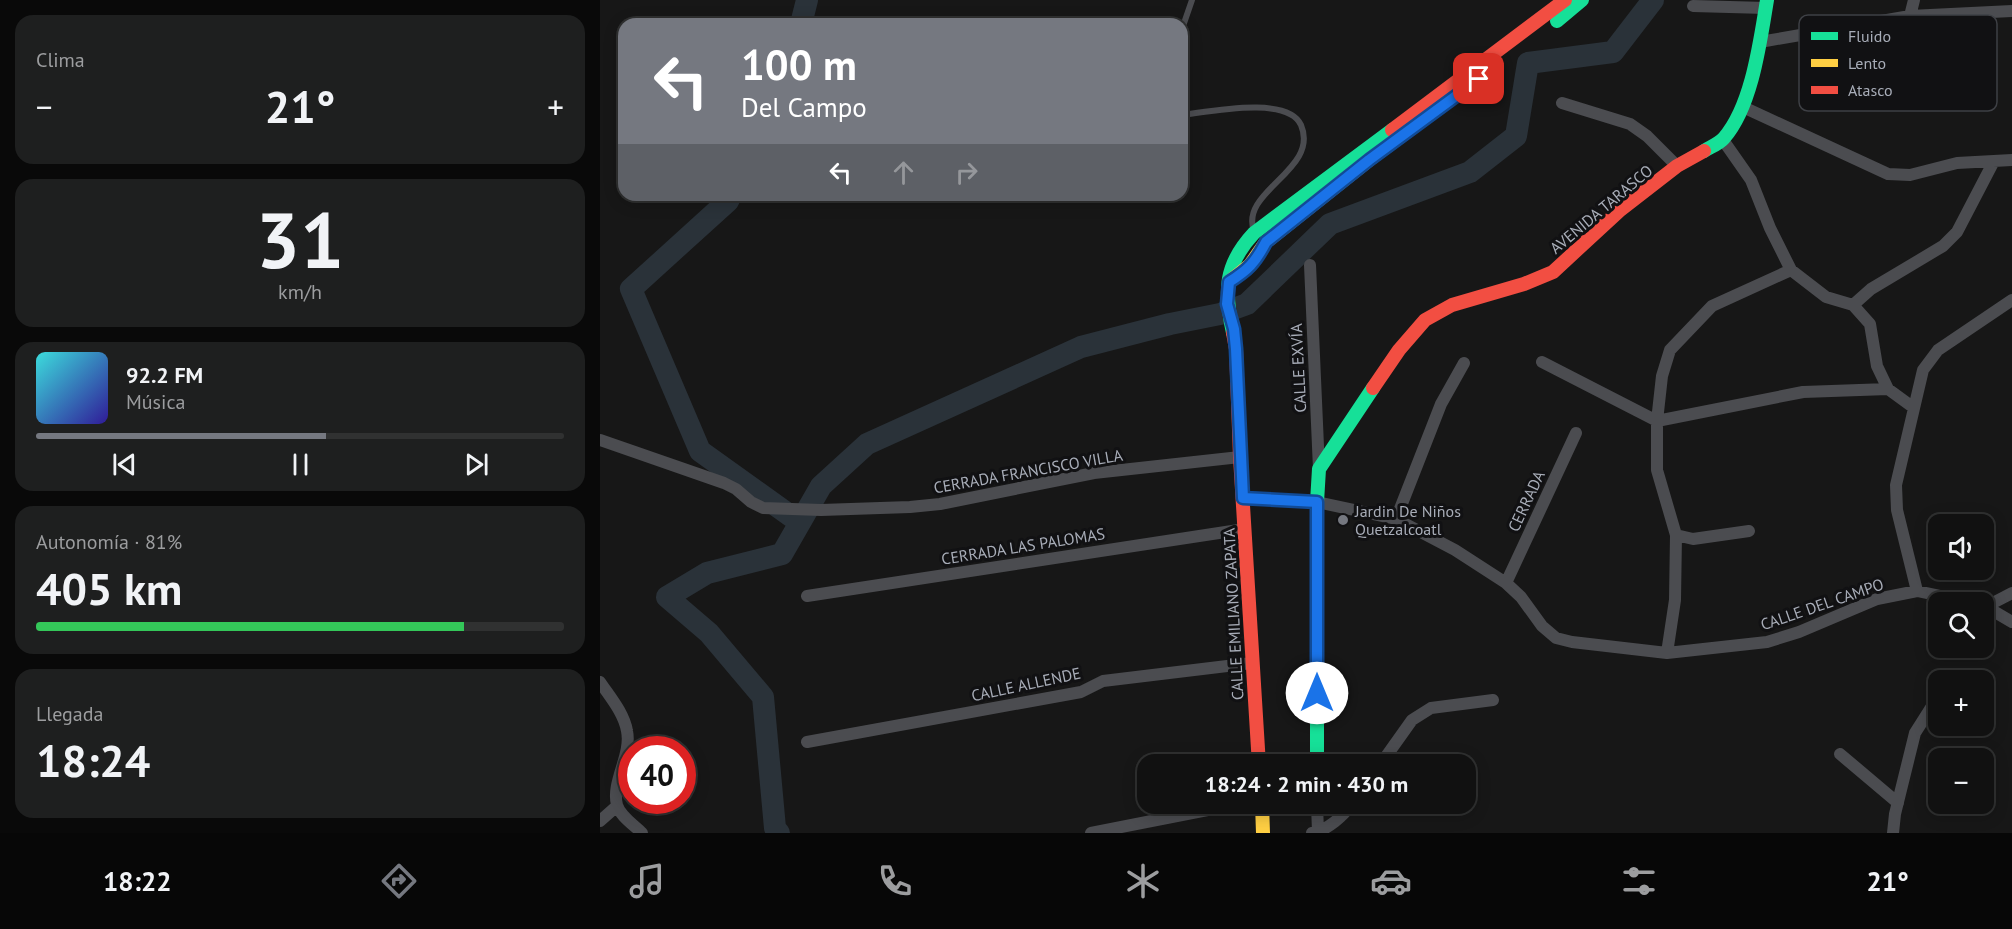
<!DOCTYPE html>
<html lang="es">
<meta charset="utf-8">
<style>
:root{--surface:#111;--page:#1e1f1f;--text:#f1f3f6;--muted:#9c9d9f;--line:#303131;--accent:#757880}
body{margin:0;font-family:"PT Sans",sans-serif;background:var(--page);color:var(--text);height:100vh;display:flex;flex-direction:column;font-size:22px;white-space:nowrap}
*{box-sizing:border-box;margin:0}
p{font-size:20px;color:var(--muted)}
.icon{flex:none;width:33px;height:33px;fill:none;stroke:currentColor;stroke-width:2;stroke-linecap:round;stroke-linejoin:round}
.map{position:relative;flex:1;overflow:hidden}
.side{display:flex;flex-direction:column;gap:15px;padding:15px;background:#090909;width:600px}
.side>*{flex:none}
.guide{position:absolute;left:18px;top:18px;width:570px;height:183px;border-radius:18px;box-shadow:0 3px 15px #0003,0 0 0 2px var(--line);background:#757880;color:#fff;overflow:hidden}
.controls{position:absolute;left:1328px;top:514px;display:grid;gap:12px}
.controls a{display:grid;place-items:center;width:66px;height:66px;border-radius:12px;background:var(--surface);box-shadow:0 3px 15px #0003,0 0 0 2px var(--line);font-size:30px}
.speed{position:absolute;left:18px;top:736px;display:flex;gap:12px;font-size:30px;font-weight:700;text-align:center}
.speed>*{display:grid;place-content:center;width:78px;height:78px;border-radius:50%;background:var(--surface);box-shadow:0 3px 15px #0003,0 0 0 2px var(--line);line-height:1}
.speed .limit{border:9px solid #d22;background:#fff;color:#111}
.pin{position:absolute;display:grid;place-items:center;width:51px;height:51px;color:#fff;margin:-26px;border-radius:12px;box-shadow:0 3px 9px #0006}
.me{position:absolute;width:66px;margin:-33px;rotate:0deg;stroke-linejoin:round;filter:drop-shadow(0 0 4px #0008)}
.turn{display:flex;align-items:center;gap:21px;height:126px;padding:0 24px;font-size:27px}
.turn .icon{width:78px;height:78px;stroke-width:2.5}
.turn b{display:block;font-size:42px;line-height:51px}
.lanes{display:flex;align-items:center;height:57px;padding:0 24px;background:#0003;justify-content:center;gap:30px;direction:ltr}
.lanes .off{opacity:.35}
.big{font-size:45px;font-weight:700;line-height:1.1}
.side .card{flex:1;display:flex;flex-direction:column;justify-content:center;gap:9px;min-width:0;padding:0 21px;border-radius:18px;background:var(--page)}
.side .dial{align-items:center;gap:0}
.dial b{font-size:78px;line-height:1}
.song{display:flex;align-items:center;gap:18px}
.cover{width:72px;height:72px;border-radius:9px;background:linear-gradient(135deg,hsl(180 70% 55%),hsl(250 70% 35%))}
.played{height:6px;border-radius:3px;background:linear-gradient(90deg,var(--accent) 55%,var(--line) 55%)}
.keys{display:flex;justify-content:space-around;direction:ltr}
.heat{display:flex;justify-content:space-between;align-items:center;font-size:33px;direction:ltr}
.charge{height:9px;border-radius:4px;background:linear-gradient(90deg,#34c759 81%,var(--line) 0)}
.trip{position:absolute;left:537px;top:754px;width:339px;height:60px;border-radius:18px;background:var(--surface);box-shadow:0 3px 15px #0003,0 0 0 2px var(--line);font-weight:700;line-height:60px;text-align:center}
.dock{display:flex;height:96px;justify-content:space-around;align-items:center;background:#070707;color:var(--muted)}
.dock .icon{width:42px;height:42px}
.dock .active{color:var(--accent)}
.dock b{font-size:27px;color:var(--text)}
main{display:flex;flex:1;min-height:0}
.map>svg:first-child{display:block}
</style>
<main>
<section class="side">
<div class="card"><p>Clima</p>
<div class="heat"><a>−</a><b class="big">21°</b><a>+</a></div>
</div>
<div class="card dial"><b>31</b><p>km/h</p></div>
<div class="card">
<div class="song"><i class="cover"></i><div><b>92.2 FM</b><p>Música</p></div></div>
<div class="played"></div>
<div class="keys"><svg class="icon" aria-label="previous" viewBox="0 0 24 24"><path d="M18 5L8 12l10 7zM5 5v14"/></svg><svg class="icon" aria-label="pause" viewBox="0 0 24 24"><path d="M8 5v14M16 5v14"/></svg><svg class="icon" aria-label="next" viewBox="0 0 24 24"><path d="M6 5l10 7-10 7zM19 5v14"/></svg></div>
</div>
<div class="card"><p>Autonomía · 81%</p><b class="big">405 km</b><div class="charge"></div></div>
<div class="card"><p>Llegada</p><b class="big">18:24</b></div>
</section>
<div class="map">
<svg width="1412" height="833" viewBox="0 0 1412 833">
<rect width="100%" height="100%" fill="#171717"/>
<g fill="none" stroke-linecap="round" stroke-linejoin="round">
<path stroke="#2a3239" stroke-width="22" d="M201 24 207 0
M131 195 128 201 31 289 100 451 195 519
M179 833 175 828 163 697 109 633 67 597 107 573 182 554 221 486 267 444 481 347 570 324 620 314 647 304 730 224 870 172 916 136 928 63 1013 52 1053 0"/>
<path stroke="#4b4c50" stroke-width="6" d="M582 29 592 0
M582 115C608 112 688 95 701 125 720 170 639 191 654 231"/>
<path stroke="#4b4c50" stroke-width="12" d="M1093 6 1166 8
M1310 16 1314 0
M1160 42 1310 16 1412 11
M962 103 1030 124 1047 136 1077 166
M1143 107 1288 174 1310 175 1357 163 1412 160
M1123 140 1151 180 1170 228 1191 270 1226 297 1253 305 1270 324 1277 366 1288 389 1314 408
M710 265 719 469
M1253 305 1271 289 1343 246 1357 232 1394 161
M942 362 1057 421 1203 392 1288 389
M0 440 124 483 136 489 151 502 163 508 221 510 310 507 340 504 494 473 640 457
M643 498 717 502 796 519 855 550 906 583 921 597 942 626 956 638 972 642 1067 653 1167 642 1199 632 1277 599 1317 591 1374 603
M796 519 841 404 864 363
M1076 535 1093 539 1149 531
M906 583 976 433
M1317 591 1297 510 1296 485 1323 370 1338 350 1412 300
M207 596 645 529
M1383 605 1412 622
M1387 606 1412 593
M1067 653 1075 600 1076 535 1057 470V421L1062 376 1070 350 1112 306 1191 270
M0 682C10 697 24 713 27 731 32 755 11 782 17 805 20 816 34 825 42 833
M207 742 481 692 503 681 652 663
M1240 754 1298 803
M780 765 812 720 831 708 893 700
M717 804 718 832
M748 809 790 804
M0 821 17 806
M491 833 638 804
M712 833C728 830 743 816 752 804
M1293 833 1295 814 1315 733 1334 703"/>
<path stroke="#16e098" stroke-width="14" d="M957 21 982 0
M1104 151C1110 147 1119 144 1124 138 1152 106 1160 42 1167 0
M633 333C624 291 624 265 654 233L792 130
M717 765V502L719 469 773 388"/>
<path stroke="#ffcf43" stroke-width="14" d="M629 282 650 265 666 242 769 160 835 111
M662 804 663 833"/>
<path stroke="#f24e42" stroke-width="14" d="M792 130 965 0
M633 333 636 349 640 457 659 765
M773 388 799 350 825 320 852 305 924 284 953 272 1019 211 1077 166 1104 151"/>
</g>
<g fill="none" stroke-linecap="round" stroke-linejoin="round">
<defs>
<path id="route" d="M717 693V502L643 498 636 349 634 329 627 304 629 282C648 270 655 263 666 242L769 160 879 79"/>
</defs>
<use href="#route" stroke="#114b97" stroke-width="15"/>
<use href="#route" stroke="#1a73e8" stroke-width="10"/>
</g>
<circle fill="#757880" stroke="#111113" stroke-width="2" cx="743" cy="520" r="6"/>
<g text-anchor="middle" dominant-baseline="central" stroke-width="6" stroke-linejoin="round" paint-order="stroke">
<g font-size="16" fill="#a8adb8" stroke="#111113">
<text transform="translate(1001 209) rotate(-40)">AVENIDA TARASCO</text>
<text transform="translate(698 368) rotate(-93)">CALLE EXVÍA</text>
<text transform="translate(428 471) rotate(-10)">CERRADA FRANCISCO VILLA</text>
<text transform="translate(926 501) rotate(-65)">CERRADA</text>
<text transform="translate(423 546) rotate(-9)">CERRADA LAS PALOMAS</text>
<text transform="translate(1222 604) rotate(-19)">CALLE DEL CAMPO</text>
<text transform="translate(633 614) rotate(-93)">CALLE EMILIANO ZAPATA</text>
<text transform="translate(426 684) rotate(-12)">CALLE ALLENDE</text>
</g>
<g font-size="16" fill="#a8adb8" stroke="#111113" text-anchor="start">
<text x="755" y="511">Jardin De Niños<tspan x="755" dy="18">Quetzalcoatl</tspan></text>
</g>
</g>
<rect x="1199" y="15" width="198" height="96" rx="9" fill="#111113" stroke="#3e4045" stroke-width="1.5"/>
<rect x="1211" y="32" width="27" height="8" fill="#16e098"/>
<rect x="1211" y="59" width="27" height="8" fill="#ffcf43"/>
<rect x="1211" y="86" width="27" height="8" fill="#f24e42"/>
<g font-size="16" fill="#a8adb8">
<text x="1248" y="42">Fluido</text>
<text x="1248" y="69">Lento</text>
<text x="1248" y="96">Atasco</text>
</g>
</svg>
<div class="controls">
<a><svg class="icon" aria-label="sound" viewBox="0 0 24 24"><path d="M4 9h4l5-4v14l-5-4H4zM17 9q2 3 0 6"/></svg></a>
<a><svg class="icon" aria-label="search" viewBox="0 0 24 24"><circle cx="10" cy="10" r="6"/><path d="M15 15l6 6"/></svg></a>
<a>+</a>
<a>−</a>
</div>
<div class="speed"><div class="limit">40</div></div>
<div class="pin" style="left:879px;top:79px;background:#d93025"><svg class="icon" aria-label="arrive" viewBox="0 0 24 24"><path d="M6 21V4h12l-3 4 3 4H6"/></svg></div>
<svg class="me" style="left:717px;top:693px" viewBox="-20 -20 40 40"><circle r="19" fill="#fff"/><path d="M0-13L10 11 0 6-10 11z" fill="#1a73e8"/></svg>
<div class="trip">18:24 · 2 min · 430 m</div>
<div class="guide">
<div class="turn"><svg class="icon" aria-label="left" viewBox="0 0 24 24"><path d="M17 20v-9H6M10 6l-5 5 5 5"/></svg><div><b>100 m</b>Del Campo</div></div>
<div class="lanes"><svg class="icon" aria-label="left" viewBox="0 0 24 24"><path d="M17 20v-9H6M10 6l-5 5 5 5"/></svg><svg class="icon off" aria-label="ahead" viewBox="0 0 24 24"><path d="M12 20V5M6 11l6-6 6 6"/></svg><svg class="icon off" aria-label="right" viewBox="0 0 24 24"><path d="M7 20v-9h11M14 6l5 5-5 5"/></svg></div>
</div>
</div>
</main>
<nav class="dock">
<b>18:22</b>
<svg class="icon active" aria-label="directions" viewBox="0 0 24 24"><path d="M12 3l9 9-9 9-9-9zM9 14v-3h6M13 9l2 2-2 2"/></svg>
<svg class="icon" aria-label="music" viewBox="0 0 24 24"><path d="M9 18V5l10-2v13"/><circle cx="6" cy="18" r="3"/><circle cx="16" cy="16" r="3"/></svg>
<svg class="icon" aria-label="phone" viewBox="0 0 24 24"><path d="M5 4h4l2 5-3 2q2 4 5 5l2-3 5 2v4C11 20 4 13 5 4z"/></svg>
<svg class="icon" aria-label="climate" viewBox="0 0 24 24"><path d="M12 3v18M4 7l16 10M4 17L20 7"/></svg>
<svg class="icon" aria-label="car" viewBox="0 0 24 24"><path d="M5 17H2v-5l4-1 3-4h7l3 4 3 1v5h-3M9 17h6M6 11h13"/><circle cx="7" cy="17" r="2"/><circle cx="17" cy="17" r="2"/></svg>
<svg class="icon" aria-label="filters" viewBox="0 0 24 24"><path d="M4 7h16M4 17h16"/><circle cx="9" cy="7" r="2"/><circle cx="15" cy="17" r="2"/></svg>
<b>21°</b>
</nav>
